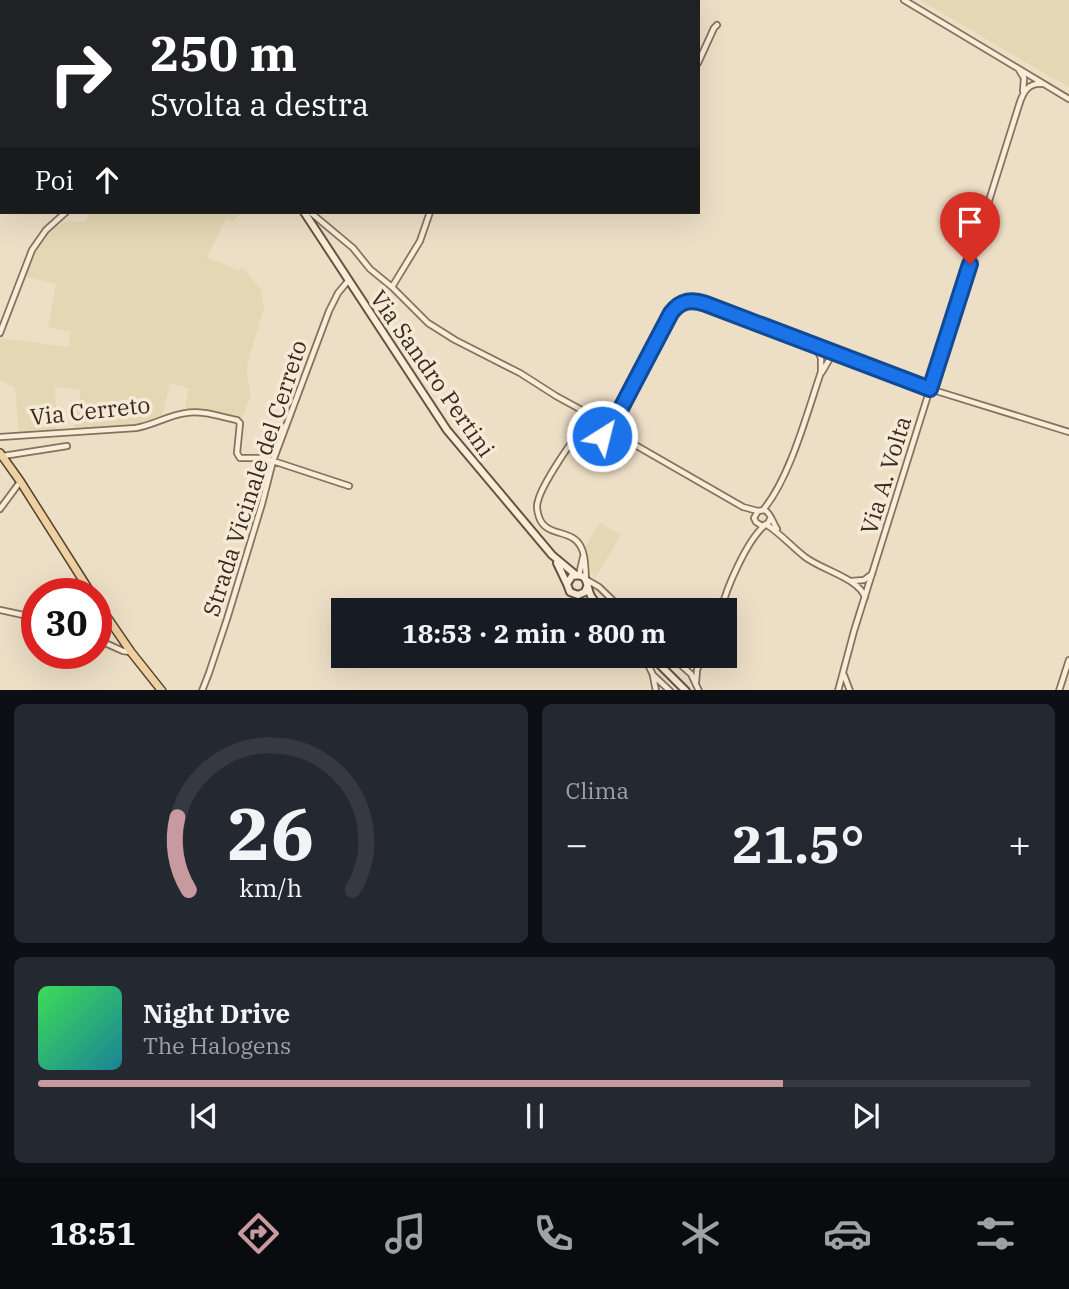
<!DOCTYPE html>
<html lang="it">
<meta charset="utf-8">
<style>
:root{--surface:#171b24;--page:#242831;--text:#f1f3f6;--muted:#9ea1a6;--line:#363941;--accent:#c79a9f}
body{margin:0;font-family:"IBM Plex Serif",serif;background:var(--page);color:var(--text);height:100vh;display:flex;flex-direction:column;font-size:26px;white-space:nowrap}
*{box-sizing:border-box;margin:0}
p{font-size:23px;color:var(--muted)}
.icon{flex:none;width:38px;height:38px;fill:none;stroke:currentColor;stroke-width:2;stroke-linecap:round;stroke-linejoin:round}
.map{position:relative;height:690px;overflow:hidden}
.sheet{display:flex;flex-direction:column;gap:14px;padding:14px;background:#0d0f14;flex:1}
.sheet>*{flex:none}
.guide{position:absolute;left:0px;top:0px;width:700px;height:214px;box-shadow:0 7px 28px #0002;background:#202124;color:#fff;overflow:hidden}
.speed{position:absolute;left:21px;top:578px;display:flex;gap:14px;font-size:35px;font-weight:700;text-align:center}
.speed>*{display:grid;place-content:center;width:91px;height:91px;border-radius:50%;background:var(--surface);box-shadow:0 7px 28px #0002;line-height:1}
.speed .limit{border:10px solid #d22;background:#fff;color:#111}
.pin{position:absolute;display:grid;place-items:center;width:60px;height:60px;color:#fff;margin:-72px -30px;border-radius:50% 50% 50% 0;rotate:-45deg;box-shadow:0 0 7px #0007}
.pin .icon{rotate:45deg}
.me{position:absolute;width:77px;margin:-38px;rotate:36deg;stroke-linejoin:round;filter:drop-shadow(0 0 5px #0008)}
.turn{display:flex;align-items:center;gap:24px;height:147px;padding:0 35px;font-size:32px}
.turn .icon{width:91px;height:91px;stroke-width:2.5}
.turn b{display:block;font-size:49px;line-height:60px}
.then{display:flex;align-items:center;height:66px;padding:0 35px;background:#0003;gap:14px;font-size:26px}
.big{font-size:52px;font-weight:700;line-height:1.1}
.sheet .card{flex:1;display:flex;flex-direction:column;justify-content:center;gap:10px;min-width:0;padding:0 24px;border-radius:10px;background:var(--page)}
.sheet .dial{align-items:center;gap:0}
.dial svg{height:182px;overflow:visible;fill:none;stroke:var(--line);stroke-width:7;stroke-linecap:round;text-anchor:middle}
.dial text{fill:var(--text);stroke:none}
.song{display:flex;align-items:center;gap:21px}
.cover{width:84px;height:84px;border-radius:10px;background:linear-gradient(135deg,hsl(130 70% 55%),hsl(190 70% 35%))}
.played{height:7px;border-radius:4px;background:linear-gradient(90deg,var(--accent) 75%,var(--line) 75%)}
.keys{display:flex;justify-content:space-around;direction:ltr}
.heat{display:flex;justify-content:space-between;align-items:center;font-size:38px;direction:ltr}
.sheet .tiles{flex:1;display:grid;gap:14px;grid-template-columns:1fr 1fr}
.card:last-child{grid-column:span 2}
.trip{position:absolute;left:331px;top:598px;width:406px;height:70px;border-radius:0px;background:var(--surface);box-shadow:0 7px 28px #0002;font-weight:700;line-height:70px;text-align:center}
.tab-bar{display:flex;height:112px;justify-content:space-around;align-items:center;background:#090b0e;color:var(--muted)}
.tab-bar .icon{width:49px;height:49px}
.tab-bar .selected{color:var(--accent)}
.tab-bar b{font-size:32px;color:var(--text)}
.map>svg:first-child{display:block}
</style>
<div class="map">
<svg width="1069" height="691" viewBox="0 0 1069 691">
<rect width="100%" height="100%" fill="#eddfc6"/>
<path fill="#e2d8b4" d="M920 0H1069V87L1028 64Z
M90 212H241L232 222 226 219 207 257 239 271 242 267 261 289 264 309 247 366V376L251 394 242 419 187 409 185 407 189 388 170 383 162 416 141 424 74 429 81 390 55 387 57 429 19 433 15 387 0 381V340L1 338 68 347 71 332 48 327 56 284 24 276 35 250 48 230 68 221 85 222Z
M600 523 621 535 595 578 591 572 586 545Z"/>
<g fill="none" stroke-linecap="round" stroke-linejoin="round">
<defs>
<path id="minor" d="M904 0 1069 99
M239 2 241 0
M304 2 306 0
M698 63 714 28 717 25
M1019 70 1024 78 1023 91
M0 184H2
M310 212 353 248 370 269 392 287 428 323 455 340 520 373 556 396 587 413 591 417 592 425
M392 287 420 241 430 212
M0 333 32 250 46 230 66 212
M822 372 829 360 830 351
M601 430a8 8 0 1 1 16 0a8 8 0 1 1-16 0Z
M609 423 619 412 673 311C683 299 692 299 706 304L917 385 1069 432
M617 428 630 442 743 507 758 511
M0 437 136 428C154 425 169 415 186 413 202 410 221 417 237 420L240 423 237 453 240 458H261L273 461 349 486
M578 437 588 433 603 437
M3 456 67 446
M0 509 20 482
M763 510C790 478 807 413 821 372V358L816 348
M770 519 768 523 762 526 756 522 754 518 758 511 765 510C771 514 773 523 777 529
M767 525C781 534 792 547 805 557 822 570 858 578 865 597
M579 575 583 557
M586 579C585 568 586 556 581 547 572 528 546 538 539 517 537 511 536 506 538 501 541 487 573 436 585 428 592 424 598 424 606 423
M587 580 599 587 624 611
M851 581 864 580 872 574
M0 610 37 618
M721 611C726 588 747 541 764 526
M96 639 123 651 130 652
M644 656 653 675 670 691
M671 656 691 674 699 691
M677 660 690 661 699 656
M844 675 850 691
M653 676 656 691
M696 682 697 670 702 656
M202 691 209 673 227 619 262 504 273 461 329 311 338 293 348 281
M838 691 854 631 1019 105C1023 92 1028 82 1044 84
M1059 691 1069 660"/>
<path id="secondary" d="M173 0 174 2
M179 0 180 2
M304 212 447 430 552 555 576 575
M557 563 567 584
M588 584 585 592 578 595 570 592 567 584 572 576C590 573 585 584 591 596 594 601 599 606 603 611
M651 656 686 691"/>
<path id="primary" d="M0 453 20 481 91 593
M96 601 131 652 162 691"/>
</defs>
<use href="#minor" stroke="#87715c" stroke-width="8"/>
<use href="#secondary" stroke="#69523f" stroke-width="10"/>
<use href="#primary" stroke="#554030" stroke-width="10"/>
<use href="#minor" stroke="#f8edd9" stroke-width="4.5"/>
<use href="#secondary" stroke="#f8edd9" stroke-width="6"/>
<use href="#primary" stroke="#eed1a0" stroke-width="7"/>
</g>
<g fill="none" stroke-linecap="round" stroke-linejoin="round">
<defs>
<path id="route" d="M602 436 610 438 616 434 619 412 671 313C681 300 691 299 706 304L930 389 970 264"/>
</defs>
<use href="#route" stroke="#114b97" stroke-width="18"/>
<use href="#route" stroke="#1a73e8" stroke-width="12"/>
</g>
<g text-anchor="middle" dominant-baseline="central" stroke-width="7" stroke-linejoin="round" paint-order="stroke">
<g font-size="23" fill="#382a20" stroke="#f4ead5">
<text transform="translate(433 373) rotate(55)">Via Sandro Pertini</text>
<text transform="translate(90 410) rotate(-6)">Via Cerreto</text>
<text transform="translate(885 475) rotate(-73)">Via A. Volta</text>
<text transform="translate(254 478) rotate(-72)">Strada Vicinale del Cerreto</text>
</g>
</g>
</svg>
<div class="speed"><div class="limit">30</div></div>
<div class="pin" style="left:970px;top:264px;background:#d93025"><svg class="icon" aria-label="arrive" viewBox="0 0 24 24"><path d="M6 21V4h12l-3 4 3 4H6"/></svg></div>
<svg class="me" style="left:602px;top:436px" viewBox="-20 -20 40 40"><circle r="17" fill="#1a73e8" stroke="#fff" stroke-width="3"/><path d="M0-11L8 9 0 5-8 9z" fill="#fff"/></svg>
<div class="trip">18:53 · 2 min · 800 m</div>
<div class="guide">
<div class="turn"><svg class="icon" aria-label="right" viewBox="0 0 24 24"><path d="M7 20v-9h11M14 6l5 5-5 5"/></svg><div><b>250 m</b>Svolta a destra</div></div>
<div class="then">Poi<svg class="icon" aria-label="ahead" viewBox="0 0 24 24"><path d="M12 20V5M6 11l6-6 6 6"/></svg></div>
</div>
</div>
<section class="sheet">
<div class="tiles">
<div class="card dial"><svg viewBox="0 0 100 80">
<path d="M14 69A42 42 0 1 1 86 69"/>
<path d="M14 69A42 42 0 0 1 9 37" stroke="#c79a9f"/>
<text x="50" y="56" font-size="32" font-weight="700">26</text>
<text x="50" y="72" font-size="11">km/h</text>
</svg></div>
<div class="card"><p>Clima</p>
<div class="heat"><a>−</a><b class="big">21.5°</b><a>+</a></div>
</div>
<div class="card">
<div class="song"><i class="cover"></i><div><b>Night Drive</b><p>The Halogens</p></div></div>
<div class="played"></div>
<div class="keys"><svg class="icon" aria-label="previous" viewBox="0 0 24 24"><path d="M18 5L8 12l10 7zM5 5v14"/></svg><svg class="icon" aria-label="pause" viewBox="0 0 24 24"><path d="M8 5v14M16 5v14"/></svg><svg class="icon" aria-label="next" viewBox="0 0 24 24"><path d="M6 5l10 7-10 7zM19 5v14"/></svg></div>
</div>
</div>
</section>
<nav class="tab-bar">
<b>18:51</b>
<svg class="icon selected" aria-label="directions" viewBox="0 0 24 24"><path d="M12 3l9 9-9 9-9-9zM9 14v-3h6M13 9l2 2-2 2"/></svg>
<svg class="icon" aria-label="music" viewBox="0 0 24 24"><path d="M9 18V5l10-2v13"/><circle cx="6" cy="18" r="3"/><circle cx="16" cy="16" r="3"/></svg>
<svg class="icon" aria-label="phone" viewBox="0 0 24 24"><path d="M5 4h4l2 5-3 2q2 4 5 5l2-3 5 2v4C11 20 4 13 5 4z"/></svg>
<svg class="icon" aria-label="climate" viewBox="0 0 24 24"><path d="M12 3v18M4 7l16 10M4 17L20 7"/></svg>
<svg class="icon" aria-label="car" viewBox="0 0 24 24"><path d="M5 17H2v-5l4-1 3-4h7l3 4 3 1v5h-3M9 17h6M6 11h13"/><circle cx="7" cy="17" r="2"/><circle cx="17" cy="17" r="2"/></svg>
<svg class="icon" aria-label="filters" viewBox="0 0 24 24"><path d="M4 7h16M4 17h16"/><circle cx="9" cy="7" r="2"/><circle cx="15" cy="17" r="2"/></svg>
</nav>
